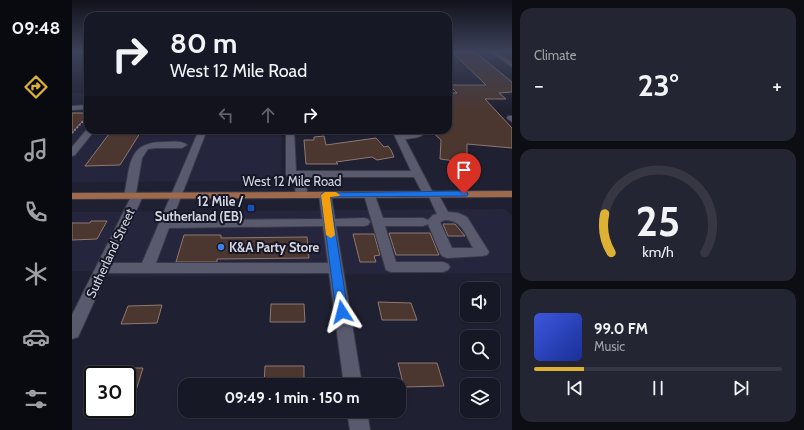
<!DOCTYPE html>
<meta charset="utf-8">
<style>
:root{--surface:#171825;--page:#242532;--text:#f1f3f6;--muted:#9ea0a7;--line:#363742;--accent:#ddb133}
body{margin:0;font-family:Cabin,sans-serif;background:var(--page);color:var(--text);height:100vh;display:flex;flex-direction:column;font-size:15px;white-space:nowrap}
*{box-sizing:border-box;margin:0}
p{font-size:13px;color:var(--muted)}
.icon{flex:none;width:22px;height:22px;fill:none;stroke:currentColor;stroke-width:2;stroke-linecap:round;stroke-linejoin:round}
.map{position:relative;flex:1;overflow:hidden}
.sheet{display:flex;flex-direction:column;gap:8px;padding:8px;background:#0d0d14;width:292px}
.sheet>*{flex:none}
.banner{position:absolute;left:12px;top:12px;width:368px;height:122px;border-radius:12px;box-shadow:0 1px 3px #0004,0 0 0 1px var(--line);background:#171825;color:var(--text);overflow:hidden}
.fabs{position:absolute;left:388px;top:282px;display:grid;gap:8px}
.fabs a{display:grid;place-items:center;width:40px;height:40px;border-radius:8px;background:var(--surface);box-shadow:0 1px 3px #0004,0 0 0 1px var(--line);font-size:20px}
.speed{position:absolute;left:12px;top:366px;display:flex;gap:8px;font-size:20px;font-weight:700;text-align:center}
.speed>*{display:grid;place-content:center;width:52px;height:52px;border-radius:50%;background:var(--surface);box-shadow:0 1px 3px #0004,0 0 0 1px var(--line);line-height:1}
.speed .limit{border:2px solid #111;border-radius:6px;background:#fff;color:#111}
.pin{position:absolute;display:grid;place-items:center;width:34px;height:34px;color:#fff;margin:-41px -17px;border-radius:50% 50% 50% 0;rotate:-45deg;box-shadow:0 0 4px #0007}
.pin .icon{rotate:45deg}
.me{position:absolute;width:44px;margin:-22px;rotate:351deg;stroke-linejoin:round;filter:drop-shadow(0 0 3px #0008)}
.turn{display:flex;align-items:center;gap:14px;height:84px;padding:0 20px;font-size:18px}
.turn .icon{width:52px;height:52px;stroke-width:2.5}
.turn b{display:block;font-size:28px;line-height:34px}
.lanes{display:flex;align-items:center;height:38px;padding:0 20px;background:#0003;justify-content:center;gap:20px;direction:ltr}
.lanes .off{opacity:.35}
.big{font-size:30px;font-weight:700;line-height:1.1}
.sheet .widget{flex:1;display:flex;flex-direction:column;justify-content:center;gap:6px;min-width:0;padding:0 14px;border-radius:12px;background:var(--page)}
.sheet .dial{align-items:center;gap:0}
.dial svg{height:104px;overflow:visible;fill:none;stroke:var(--line);stroke-width:7;stroke-linecap:round;text-anchor:middle}
.dial text{fill:var(--text);stroke:none}
.song{display:flex;align-items:center;gap:12px}
.cover{width:48px;height:48px;border-radius:6px;background:linear-gradient(135deg,hsl(230 70% 55%),hsl(230 70% 35%))}
.played{height:4px;border-radius:2px;background:linear-gradient(90deg,var(--accent) 20%,var(--line) 20%)}
.keys{display:flex;justify-content:space-around;direction:ltr}
.heat{display:flex;justify-content:space-between;align-items:center;font-size:22px;direction:ltr}
.trip{position:absolute;left:106px;top:378px;width:228px;height:40px;border-radius:12px;background:var(--surface);box-shadow:0 1px 3px #0004,0 0 0 1px var(--line);font-weight:700;line-height:40px;text-align:center}
main{display:flex;flex:1;min-height:0}
.tabs{display:flex;flex-direction:column;width:72px;justify-content:space-around;align-items:center;background:#090a0f;color:var(--muted)}
.tabs .icon{width:28px;height:28px}
.tabs .selected{color:var(--accent)}
.tabs b{font-size:18px;color:var(--text)}
.map>svg:first-child{display:block}
</style>
<main>
<nav class="tabs">
<b>09:48</b>
<svg class="icon selected" aria-label="directions" viewBox="0 0 24 24"><path d="M12 3l9 9-9 9-9-9zM9 14v-3h6M13 9l2 2-2 2"/></svg>
<svg class="icon" aria-label="music" viewBox="0 0 24 24"><path d="M9 18V5l10-2v13"/><circle cx="6" cy="18" r="3"/><circle cx="16" cy="16" r="3"/></svg>
<svg class="icon" aria-label="phone" viewBox="0 0 24 24"><path d="M5 4h4l2 5-3 2q2 4 5 5l2-3 5 2v4C11 20 4 13 5 4z"/></svg>
<svg class="icon" aria-label="climate" viewBox="0 0 24 24"><path d="M12 3v18M4 7l16 10M4 17L20 7"/></svg>
<svg class="icon" aria-label="car" viewBox="0 0 24 24"><path d="M5 17H2v-5l4-1 3-4h7l3 4 3 1v5h-3M9 17h6M6 11h13"/><circle cx="7" cy="17" r="2"/><circle cx="17" cy="17" r="2"/></svg>
<svg class="icon" aria-label="filters" viewBox="0 0 24 24"><path d="M4 7h16M4 17h16"/><circle cx="9" cy="7" r="2"/><circle cx="15" cy="17" r="2"/></svg>
</nav>
<div class="map">
<svg width="440" height="430" viewBox="0 0 440 430">
<rect width="100%" height="100%" fill="#1f2031"/>
<path fill="#25263d" d="M0 93H16V130H210L209 181 0 182Z
M432 209 440 215V273L19 277 22 271H0V212Z"/>
<path fill="#4b3730" stroke="#8f7870" d="M380 52H403L440 82V92L427 93 434 99H413L440 128V148L395 144V161L383 159V161L368 159 369 140 358 130H376V93H385L377 85H414Z
M0 113H16V115L0 133Z
M40 130H70L48 165 13 166Z
M252 136 254 145 304 138 312 147 316 146 319 150 322 157 305 160 300 157 264 162 266 164H234L232 140H242V137Z
M19 221H35L25 239 0 240V223H18Z
M371 224H383L393 236H376Z
M317 233H358L367 255H324Z
M281 234H302L308 255 302 256 304 262H288Z
M112 235H149V238L235 237 237 258 145 259V262H104Z
M306 302 339 303 345 320H310Z
M199 304H232L233 322H198Z
M90 305 85 323 49 324 56 306Z
M326 363H365L372 386 332 387Z
M193 366H232V385H192Z
M55 368H71L58 410H55Z"/>
<g fill="none" stroke-linecap="round" stroke-linejoin="round">
<defs>
<path id="minor" d="M419 52H425L440 62V67Z
M16 105V109L0 110V106Z
M436 116H440V122L435 118Z
M16 128V130H23L3 155 0 156V147Z
M127 130H135L100 220 250 219 247 195 253 192 259 195 263 219 292 218 296 219 298 222 296 225 292 226H264L290 385H272L257 273H35L6 337 0 339V315L58 199 52 196C59 166 54 141 94 142 100 142 110 140 115 145L110 148H83L76 149 70 158 64 193 69 194 71 196 40 263H70ZM251 226 256 263H84L97 228Z
M214 130H222L224 171H339L320 130H328L330 134 342 133 345 130H354C352 138 341 138 333 139L360 191 365 192 376 212 386 213 395 217 417 252 415 255 410 256 375 258 370 256 368 253 356 224 351 226H313L324 262H371L376 264 378 267 376 270 371 272H319L314 270 292 195 298 192 302 193 311 218H351L356 220 361 215 365 214 357 197 352 196 342 177H234L235 195 229 198 225 197 223 195 224 177 215 176 214 174ZM373 220C390 220 393 234 401 248H380L368 222Z
M275 411H295L298 430H278Z"/>
<path id="major" d="M440 191V197L0 199V193Z"/>
</defs>
<use href="#minor" stroke="#393a48" stroke-width="2"/>
<use href="#major" stroke="#393a48" stroke-width="2"/>
<path stroke="#80818f" stroke-width="2" stroke-dasharray="1.5 2" stroke-linecap="butt" d="M0 133 16 116"/>
<use href="#minor" fill="#595a6e" fill-rule="evenodd"/>
<use href="#major" fill="#9f694b" fill-rule="evenodd"/>
</g>
<linearGradient id="sky" x2="0" y2="1"><stop stop-color="#11121b"/><stop offset="0.46" stop-color="#3c425a"/><stop offset="1" stop-color="#3c425a" stop-opacity="0"/></linearGradient>
<rect width="440" height="112" fill="url(#sky)"/>
<path fill="#1a73e8" stroke="#114b97" d="M392 191 395 192 396 194 395 196 258 197 276 312 274 315 270 317 266 315 264 312 249 195 250 193Z"/>
<path fill="#f59e0b" d="M253 192H264L268 195 267 196 258 197 263 235 259 238 254 235 249 195Z"/>
<rect fill="#1a4fb4" stroke="#161726" stroke-width="1.5" x="175" y="204" width="8" height="8" rx="2"/>
<circle fill="#3f7fe0" stroke="#161726" stroke-width="1.5" cx="149" cy="247" r="4"/>
<g text-anchor="middle" dominant-baseline="central" stroke-width="4" stroke-linejoin="round" paint-order="stroke">
<g font-size="13" fill="#d3d4df" stroke="#161726">
<text x="220" y="181">West 12 Mile Road</text>
<text transform="translate(38 253) rotate(-65)">Sutherland Street</text>
</g>
<g font-size="13" font-weight="bold" fill="#d3d4df" stroke="#161726" text-anchor="end">
<text x="171" y="201">12 Mile /<tspan x="171" dy="15">Sutherland (EB)</tspan></text>
<text x="157" y="247" text-anchor="start">K&amp;A Party Store</text>
</g>
</g>
</svg>
<div class="fabs">
<a><svg class="icon" aria-label="sound" viewBox="0 0 24 24"><path d="M4 9h4l5-4v14l-5-4H4zM17 9q2 3 0 6"/></svg></a>
<a><svg class="icon" aria-label="search" viewBox="0 0 24 24"><circle cx="10" cy="10" r="6"/><path d="M15 15l6 6"/></svg></a>
<a><svg class="icon" aria-label="layers" viewBox="0 0 24 24"><path d="M12 4l9 5-9 5-9-5zM3 14l9 5 9-5"/></svg></a>
</div>
<div class="speed"><div class="limit">30</div></div>
<div class="pin" style="left:392px;top:194px;background:#d93025"><svg class="icon" aria-label="arrive" viewBox="0 0 24 24"><path d="M6 21V4h12l-3 4 3 4H6"/></svg></div>
<svg class="me" style="left:270px;top:312px" viewBox="-20 -20 40 40"><path d="M0-17L14 15 0 8-14 15z" fill="#1a73e8" stroke="#fff" stroke-width="4"/></svg>
<div class="trip">09:49 · 1 min · 150 m</div>
<div class="banner">
<div class="turn"><svg class="icon" aria-label="right" viewBox="0 0 24 24"><path d="M7 20v-9h11M14 6l5 5-5 5"/></svg><div><b>80 m</b>West 12 Mile Road</div></div>
<div class="lanes"><svg class="icon off" aria-label="left" viewBox="0 0 24 24"><path d="M17 20v-9H6M10 6l-5 5 5 5"/></svg><svg class="icon off" aria-label="ahead" viewBox="0 0 24 24"><path d="M12 20V5M6 11l6-6 6 6"/></svg><svg class="icon" aria-label="right" viewBox="0 0 24 24"><path d="M7 20v-9h11M14 6l5 5-5 5"/></svg></div>
</div>
</div>
<section class="sheet">
<div class="widget"><p>Climate</p>
<div class="heat"><a>−</a><b class="big">23°</b><a>+</a></div>
</div>
<div class="widget dial"><svg viewBox="0 0 100 80">
<path d="M14 69A42 42 0 1 1 86 69"/>
<path d="M14 69A42 42 0 0 1 9 39" stroke="#ddb133"/>
<text x="50" y="56" font-size="32" font-weight="700">25</text>
<text x="50" y="72" font-size="11">km/h</text>
</svg></div>
<div class="widget">
<div class="song"><i class="cover"></i><div><b>99.0 FM</b><p>Music</p></div></div>
<div class="played"></div>
<div class="keys"><svg class="icon" aria-label="previous" viewBox="0 0 24 24"><path d="M18 5L8 12l10 7zM5 5v14"/></svg><svg class="icon" aria-label="pause" viewBox="0 0 24 24"><path d="M8 5v14M16 5v14"/></svg><svg class="icon" aria-label="next" viewBox="0 0 24 24"><path d="M6 5l10 7-10 7zM19 5v14"/></svg></div>
</div>
</section>
</main>
